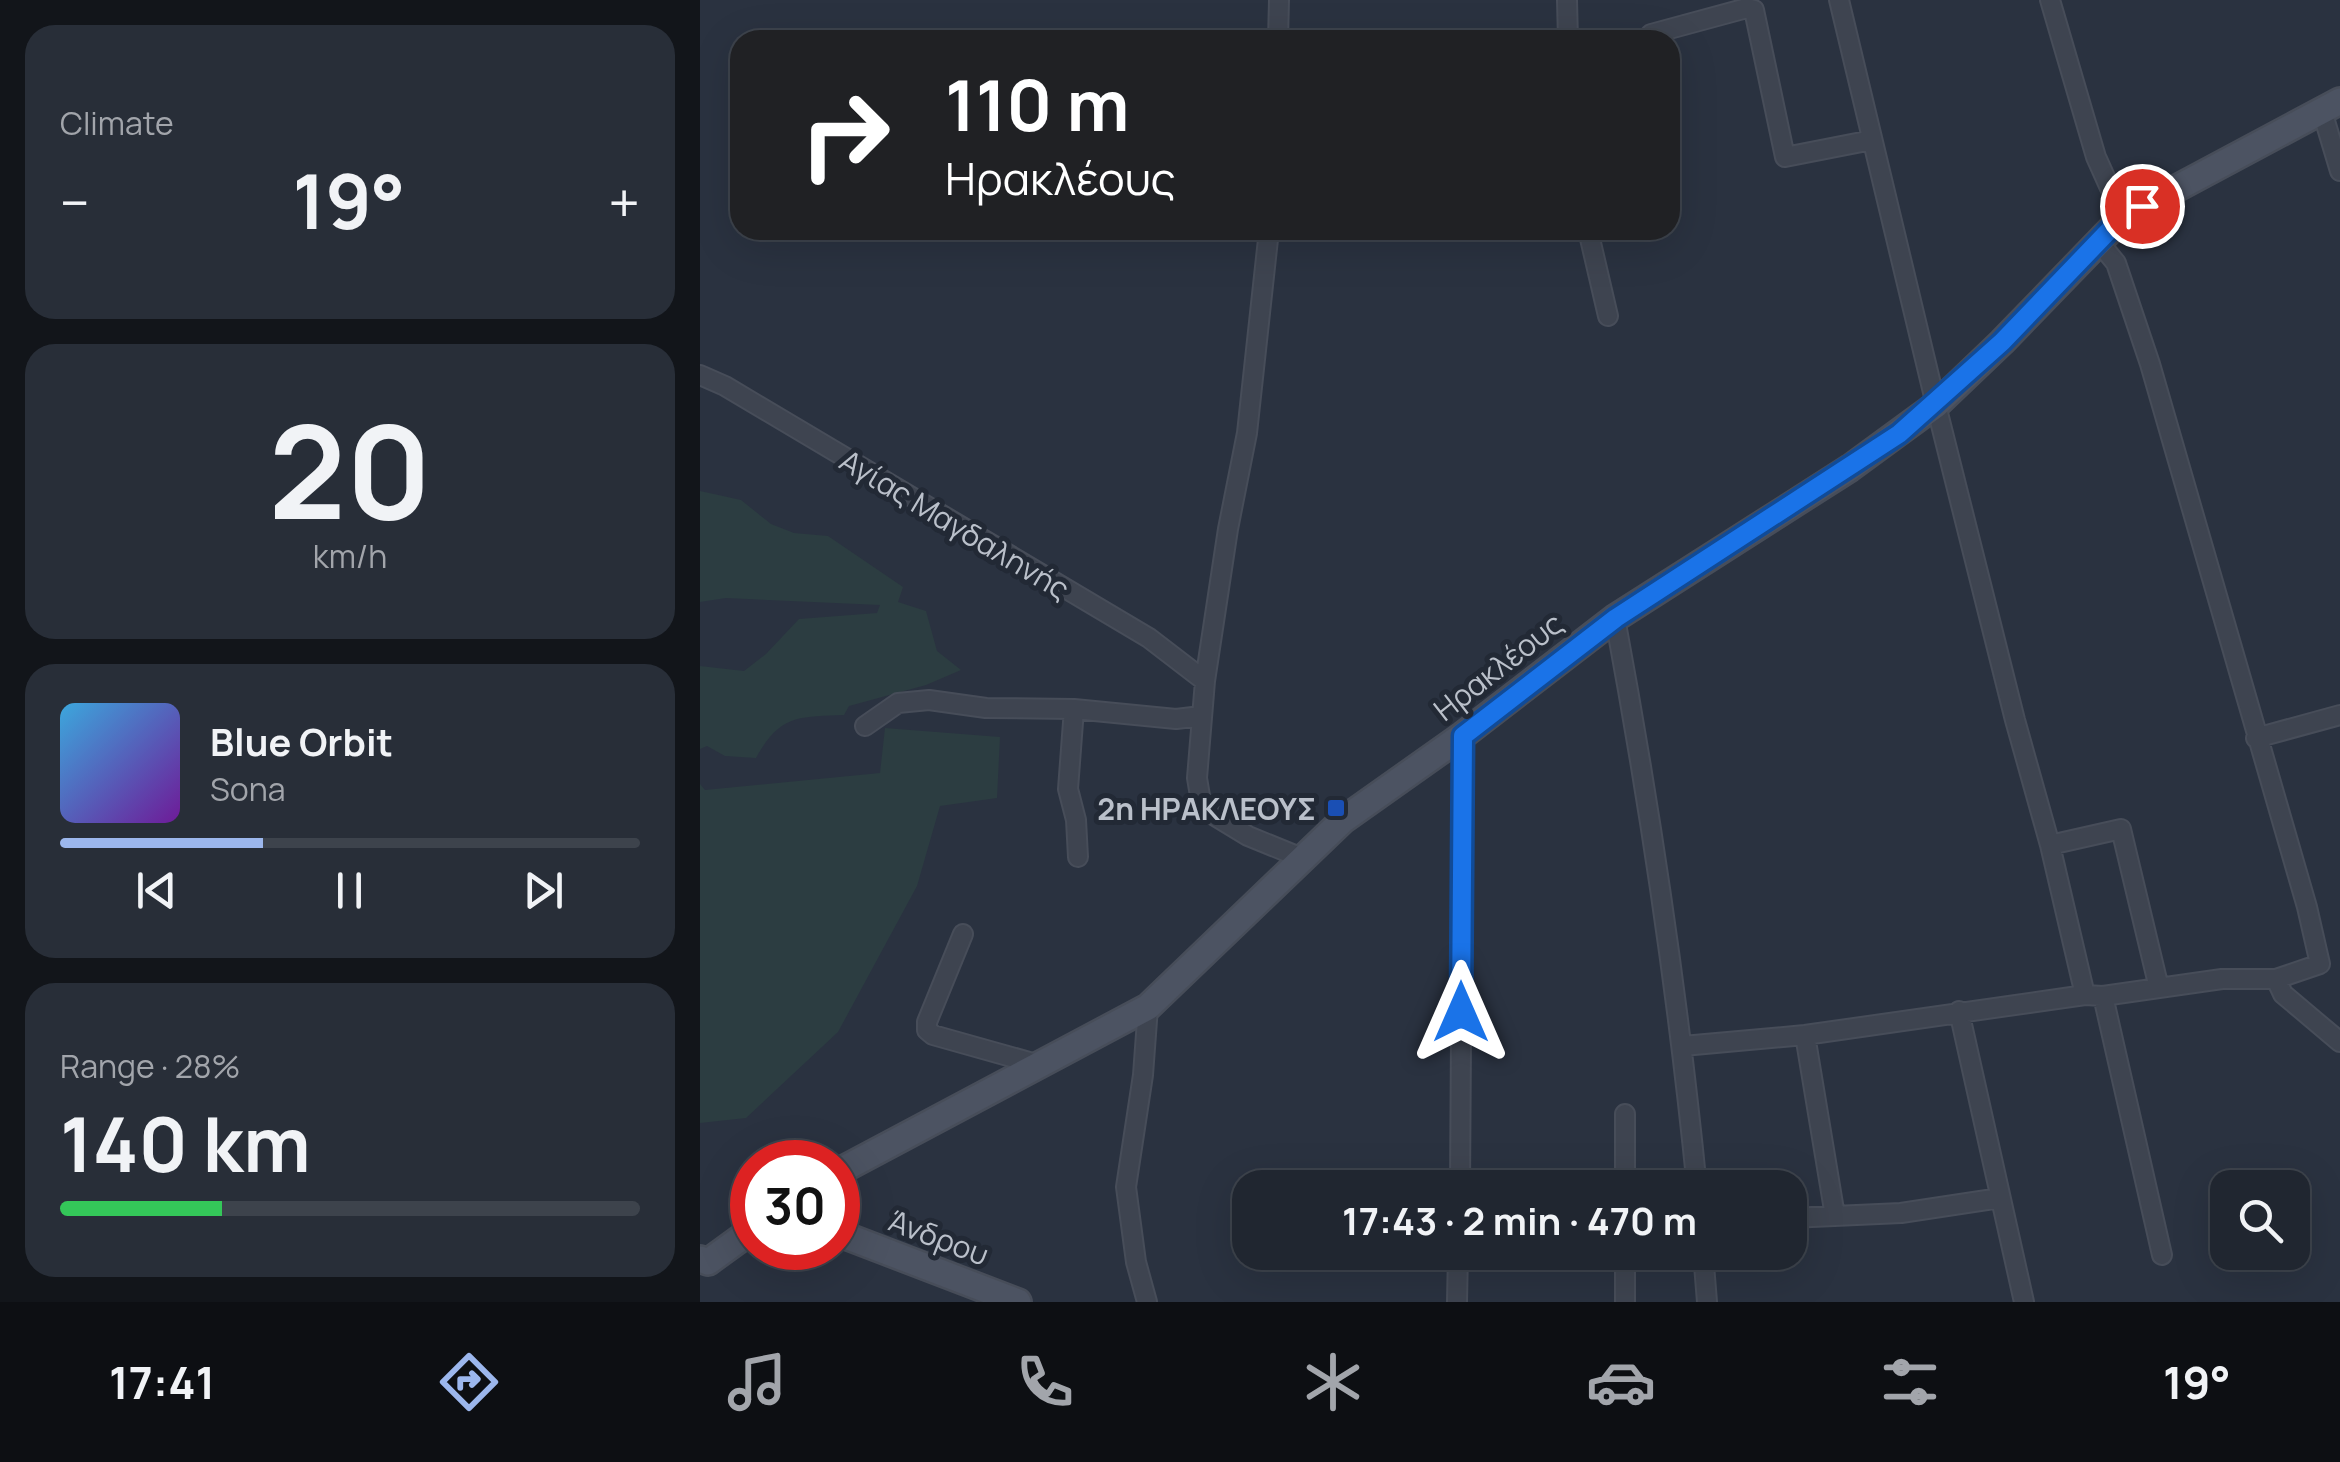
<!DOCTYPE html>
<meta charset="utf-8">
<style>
:root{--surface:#202630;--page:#282e38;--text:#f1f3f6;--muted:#a2a5ab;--line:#3d434c;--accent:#9cb7ed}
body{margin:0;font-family:Manrope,sans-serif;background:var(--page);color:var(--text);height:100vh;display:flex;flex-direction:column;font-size:38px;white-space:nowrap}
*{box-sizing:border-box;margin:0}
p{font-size:32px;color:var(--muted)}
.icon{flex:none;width:55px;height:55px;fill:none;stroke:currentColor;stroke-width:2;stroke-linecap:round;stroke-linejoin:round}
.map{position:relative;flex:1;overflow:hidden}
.panel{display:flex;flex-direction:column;gap:25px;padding:25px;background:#12151a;width:700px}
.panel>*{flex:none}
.guide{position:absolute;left:30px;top:30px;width:950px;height:210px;border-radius:30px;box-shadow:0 10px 40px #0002,0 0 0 2px var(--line);background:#202124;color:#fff;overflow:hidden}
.controls{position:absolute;left:1510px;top:1170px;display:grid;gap:20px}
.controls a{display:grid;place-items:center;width:100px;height:100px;border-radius:20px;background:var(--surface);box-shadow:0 10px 40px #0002,0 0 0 2px var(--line);font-size:50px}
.speed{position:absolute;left:30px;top:1140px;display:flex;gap:20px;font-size:50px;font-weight:700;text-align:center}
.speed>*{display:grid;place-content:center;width:130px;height:130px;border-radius:50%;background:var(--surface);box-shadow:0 10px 40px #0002,0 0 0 2px var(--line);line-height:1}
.speed .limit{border:15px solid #d22;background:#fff;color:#111}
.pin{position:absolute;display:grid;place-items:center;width:85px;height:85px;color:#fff;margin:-42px;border:5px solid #fff;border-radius:50%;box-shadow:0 2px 10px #0007}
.me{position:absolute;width:110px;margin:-55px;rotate:0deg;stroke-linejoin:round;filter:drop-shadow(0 0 8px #0008)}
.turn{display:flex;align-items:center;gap:35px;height:210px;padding:0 50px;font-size:45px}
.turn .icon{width:130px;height:130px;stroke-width:2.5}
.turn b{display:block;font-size:70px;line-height:85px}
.big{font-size:75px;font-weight:700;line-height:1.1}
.panel .card{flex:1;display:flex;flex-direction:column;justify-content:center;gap:15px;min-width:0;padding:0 35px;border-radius:30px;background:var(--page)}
.panel .dial{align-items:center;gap:0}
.dial b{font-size:130px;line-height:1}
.song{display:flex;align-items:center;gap:30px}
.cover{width:120px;height:120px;border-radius:15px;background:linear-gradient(135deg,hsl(200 70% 55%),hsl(280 70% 35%))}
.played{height:10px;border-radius:5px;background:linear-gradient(90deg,var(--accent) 35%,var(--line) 35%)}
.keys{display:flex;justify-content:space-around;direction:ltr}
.heat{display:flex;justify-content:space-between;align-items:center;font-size:55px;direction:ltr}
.charge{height:15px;border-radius:8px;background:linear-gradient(90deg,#34c759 28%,var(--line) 0)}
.trip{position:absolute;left:532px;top:1170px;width:575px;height:100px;border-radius:30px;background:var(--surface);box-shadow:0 10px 40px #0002,0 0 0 2px var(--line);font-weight:700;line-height:100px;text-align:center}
.tabs{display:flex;height:160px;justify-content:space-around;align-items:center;background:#0d0f13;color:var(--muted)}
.tabs .icon{width:70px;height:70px}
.tabs .active{color:var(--accent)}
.tabs b{font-size:45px;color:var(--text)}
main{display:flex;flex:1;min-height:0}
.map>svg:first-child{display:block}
</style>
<main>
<section class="panel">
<div class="card"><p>Climate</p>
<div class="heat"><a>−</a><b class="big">19°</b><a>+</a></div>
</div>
<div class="card dial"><b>20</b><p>km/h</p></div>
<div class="card">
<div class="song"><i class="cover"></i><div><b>Blue Orbit</b><p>Sona</p></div></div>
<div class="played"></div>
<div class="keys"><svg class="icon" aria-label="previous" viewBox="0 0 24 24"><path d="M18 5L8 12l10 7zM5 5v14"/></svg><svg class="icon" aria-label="pause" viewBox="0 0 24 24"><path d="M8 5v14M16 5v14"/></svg><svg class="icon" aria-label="next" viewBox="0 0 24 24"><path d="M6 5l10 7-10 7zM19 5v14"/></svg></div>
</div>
<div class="card"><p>Range · 28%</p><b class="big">140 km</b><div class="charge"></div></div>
</section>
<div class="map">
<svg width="1640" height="1302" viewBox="0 0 1640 1302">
<rect width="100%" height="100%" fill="#2a3240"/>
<path fill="#2c3d41" d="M0 491 41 500 71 524 94 533 128 536 203 587 198 602 226 611 237 651 261 670 226 685 149 706 144 715C99 717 80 714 56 758L25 756 7 746 0 749V666L44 671 66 654 99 619 177 613 180 605 26 598 0 602Z
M185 728 300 737 297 798 240 806 217 886 138 1032 46 1118 0 1123V784L5 790 180 773Z"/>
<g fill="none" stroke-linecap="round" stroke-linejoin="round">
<defs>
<path id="street" d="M867 0 868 40
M1139 0 1236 405 1315 720 1350 845 1385 995
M1350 0 1396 157 1423 217
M946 39 951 34 1047 8 1054 10 1085 157 1172 140
M578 40 579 0
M1622 111 1640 171
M569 230 547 433 528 529 505 681 497 778 502 808 548 836 602 858
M888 230 908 316
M0 375 25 386 449 638 505 681
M915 618C950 807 978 996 997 1188
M374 709 368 789 376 820 378 857
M165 726 198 703 229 700 286 708 374 709 476 719 501 716
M1556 738 1640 715
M1350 845 1421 829 1459 988
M263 934 227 1022V1030L233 1035 340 1065
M1576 979 1583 994 1640 1042
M1403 996 1462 1255
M1259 1011 1324 1302
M1105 1035 1135 1216
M983 1046 1105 1035 1385 995 1403 996 1522 979H1576L1620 964 1607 907 1450 364 1416 263 1398 241
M925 1114V1188
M760 1188 763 735
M1090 1218 1201 1213 1300 1198
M925 1252V1302
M1003 1252 1007 1302
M447 1302 436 1262 426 1187 443 1075 448 1007
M757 1302 758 1252"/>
<path id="secondary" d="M138 1172 448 1007 643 820 763 735 915 618 1150 468 1236 405 1302 342 1423 217 1640 101
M138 1233 318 1302
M0 1259 8 1262 52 1230"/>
</defs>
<use href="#street" stroke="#474d59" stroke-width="22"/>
<use href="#secondary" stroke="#474d59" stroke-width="30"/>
<use href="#street" stroke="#3e4450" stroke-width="18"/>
<use href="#secondary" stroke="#4c5362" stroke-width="25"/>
</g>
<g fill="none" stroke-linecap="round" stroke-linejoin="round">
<defs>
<path id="route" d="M761 1012 763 736 916 618 1199 434 1302 342 1422 217 1442 206"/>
</defs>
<use href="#route" stroke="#114b97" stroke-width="25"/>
<use href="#route" stroke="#1a73e8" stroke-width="18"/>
</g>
<rect fill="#1a4fb4" stroke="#222935" stroke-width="4" x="626" y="798" width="20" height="20" rx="5"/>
<g text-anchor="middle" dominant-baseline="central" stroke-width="10" stroke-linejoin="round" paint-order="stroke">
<g font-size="30" fill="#bac0ca" stroke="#222935">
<text transform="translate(255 524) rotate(31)">Αγίας Μαγδαληνής</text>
<text transform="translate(798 666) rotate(-38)">Ηρακλέους</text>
<text transform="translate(239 1237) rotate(21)">Άνδρου</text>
</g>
<g font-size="30" font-weight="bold" fill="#bac0ca" stroke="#222935" text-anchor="end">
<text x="616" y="808">2η ΗΡΑΚΛΕΟΥΣ</text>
</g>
</g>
</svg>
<div class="controls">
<a><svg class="icon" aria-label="search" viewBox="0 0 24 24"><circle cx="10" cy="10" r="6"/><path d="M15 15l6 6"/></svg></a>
</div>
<div class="speed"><div class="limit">30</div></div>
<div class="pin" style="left:1442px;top:206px;background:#d93025"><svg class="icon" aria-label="arrive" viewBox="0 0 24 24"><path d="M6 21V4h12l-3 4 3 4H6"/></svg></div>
<svg class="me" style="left:761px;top:1012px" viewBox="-20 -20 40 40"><path d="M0-17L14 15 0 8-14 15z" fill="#1a73e8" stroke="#fff" stroke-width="4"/></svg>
<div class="trip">17:43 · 2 min · 470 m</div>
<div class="guide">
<div class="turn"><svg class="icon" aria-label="right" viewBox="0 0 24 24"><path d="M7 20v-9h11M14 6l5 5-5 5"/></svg><div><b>110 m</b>Ηρακλέους</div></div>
</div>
</div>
</main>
<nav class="tabs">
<b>17:41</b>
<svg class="icon active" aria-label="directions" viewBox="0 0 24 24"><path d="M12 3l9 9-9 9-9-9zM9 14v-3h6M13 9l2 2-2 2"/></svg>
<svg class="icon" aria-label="music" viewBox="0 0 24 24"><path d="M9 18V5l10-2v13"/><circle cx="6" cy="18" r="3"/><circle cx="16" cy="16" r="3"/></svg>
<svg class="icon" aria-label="phone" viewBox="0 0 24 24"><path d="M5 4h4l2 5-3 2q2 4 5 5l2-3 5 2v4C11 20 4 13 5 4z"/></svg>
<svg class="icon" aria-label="climate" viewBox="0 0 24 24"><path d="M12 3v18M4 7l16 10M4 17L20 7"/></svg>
<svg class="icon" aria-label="car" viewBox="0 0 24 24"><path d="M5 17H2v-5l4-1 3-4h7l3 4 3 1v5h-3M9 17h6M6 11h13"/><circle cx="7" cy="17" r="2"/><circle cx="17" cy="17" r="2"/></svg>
<svg class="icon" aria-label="filters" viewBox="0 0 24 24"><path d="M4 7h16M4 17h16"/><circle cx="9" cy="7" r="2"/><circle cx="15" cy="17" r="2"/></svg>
<b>19°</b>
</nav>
